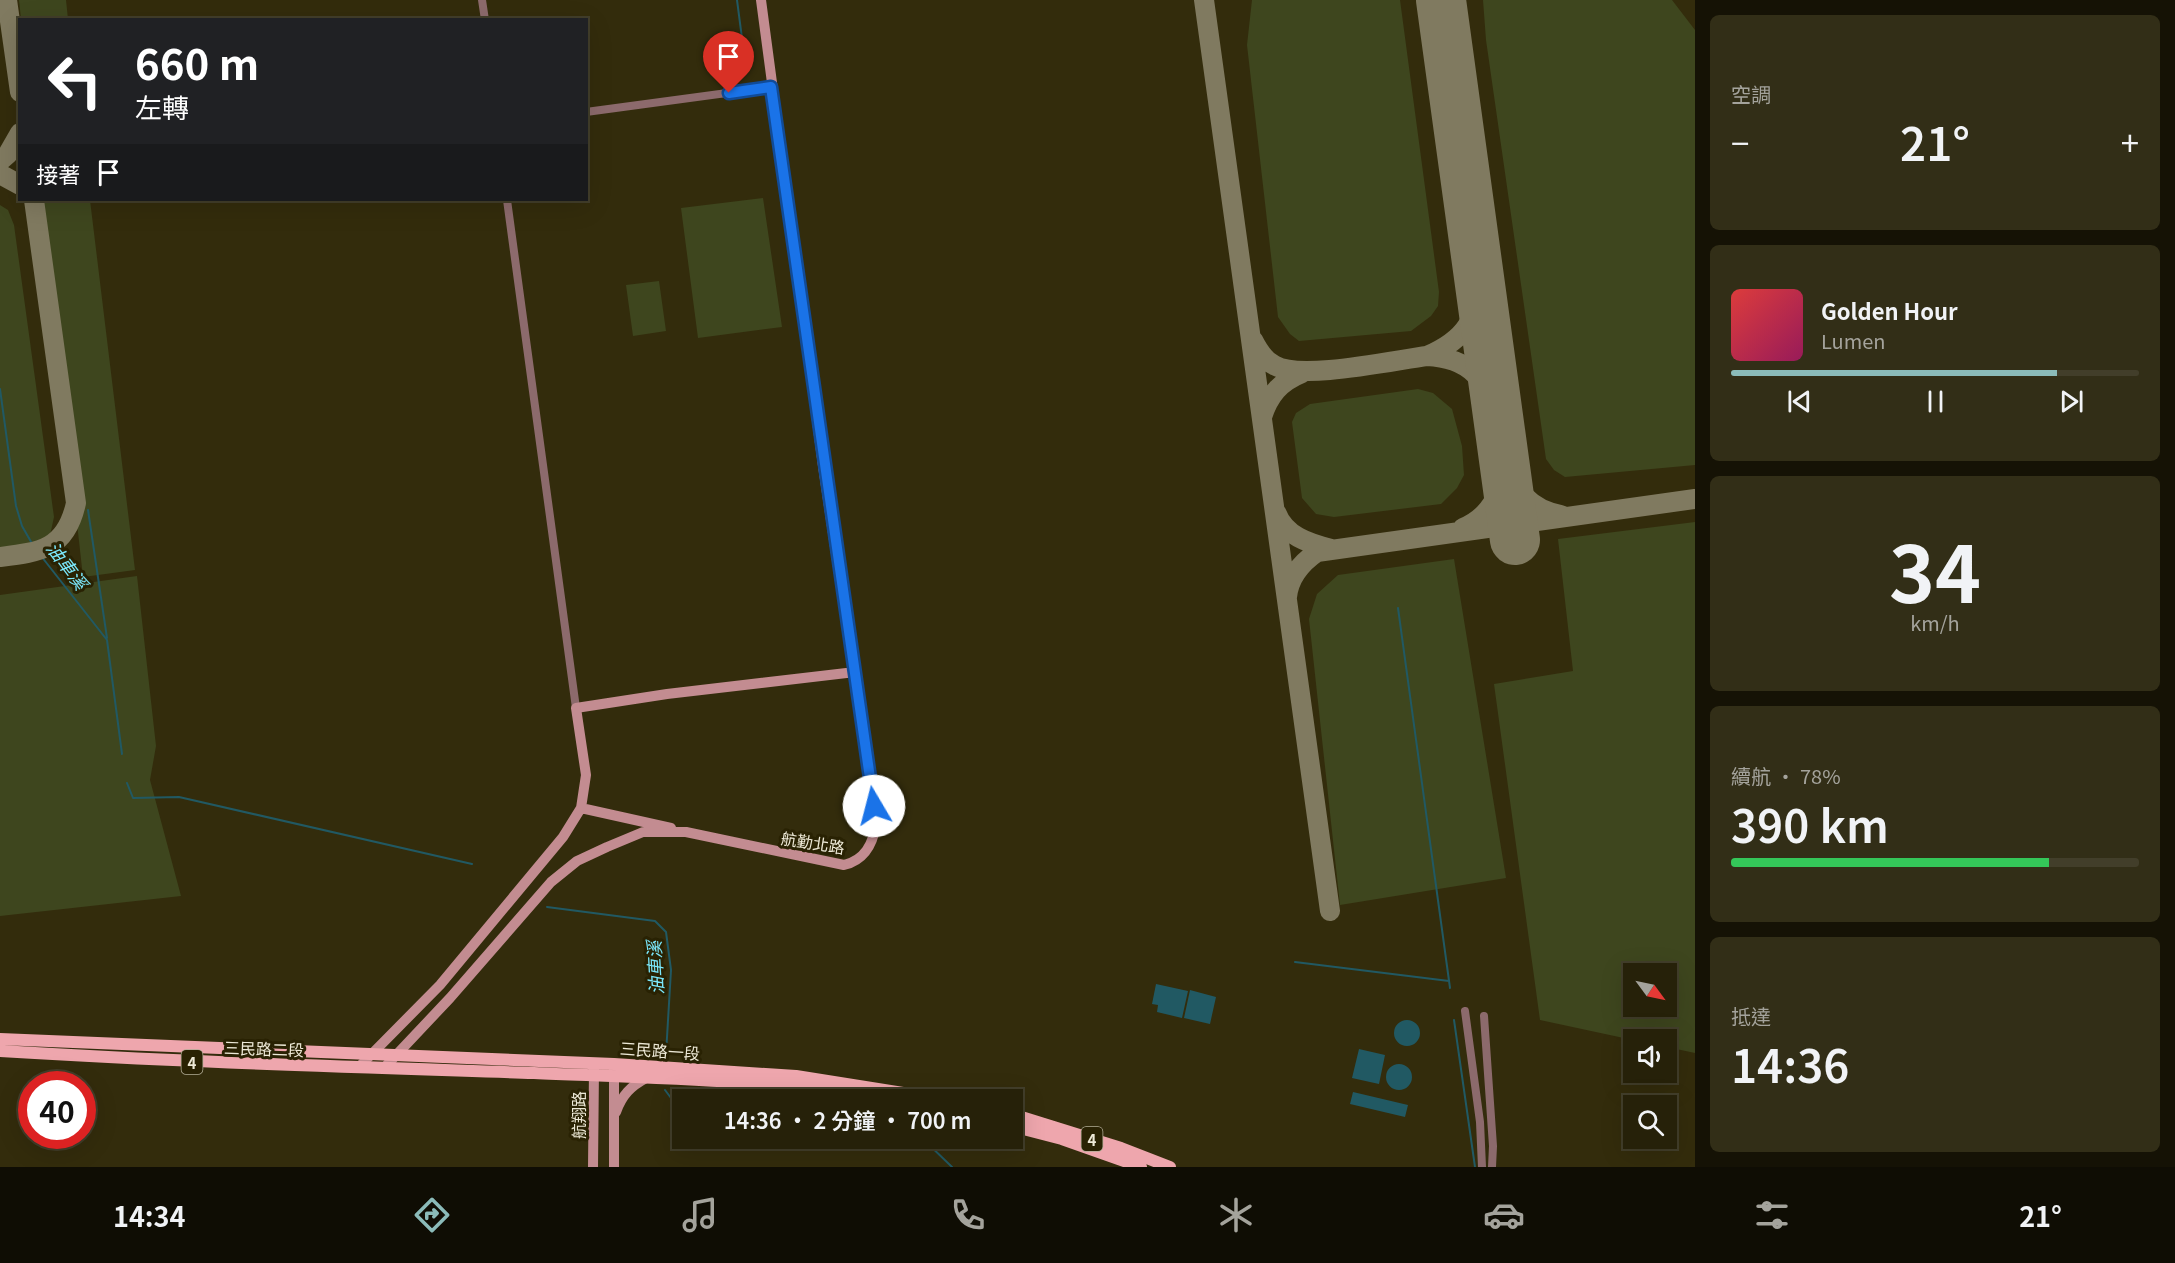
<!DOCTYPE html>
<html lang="zh-TW">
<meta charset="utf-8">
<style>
:root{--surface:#262109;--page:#322e17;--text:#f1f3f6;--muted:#a4a39c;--line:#423e2a;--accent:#8bbbb9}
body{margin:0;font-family:Georgia,"Noto Sans TC",serif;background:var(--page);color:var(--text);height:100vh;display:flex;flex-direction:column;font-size:22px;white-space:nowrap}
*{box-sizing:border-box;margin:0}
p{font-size:20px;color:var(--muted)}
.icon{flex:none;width:33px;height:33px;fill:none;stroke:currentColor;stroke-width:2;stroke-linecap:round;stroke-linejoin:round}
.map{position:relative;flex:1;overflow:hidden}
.details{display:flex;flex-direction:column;gap:15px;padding:15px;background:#151205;width:480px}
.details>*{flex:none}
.guide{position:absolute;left:18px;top:18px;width:570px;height:183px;border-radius:0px;box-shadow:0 6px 24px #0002,0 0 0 2px var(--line);background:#202124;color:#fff;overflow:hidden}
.needle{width:39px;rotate:123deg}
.tools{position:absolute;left:1623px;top:963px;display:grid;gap:12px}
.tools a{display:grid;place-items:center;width:54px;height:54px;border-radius:0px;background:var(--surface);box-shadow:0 6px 24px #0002,0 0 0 2px var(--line);font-size:30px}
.speed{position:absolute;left:18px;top:1071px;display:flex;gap:12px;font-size:30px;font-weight:700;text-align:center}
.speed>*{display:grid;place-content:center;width:78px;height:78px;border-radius:50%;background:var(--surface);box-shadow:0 6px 24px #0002,0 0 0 2px var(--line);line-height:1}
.speed .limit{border:9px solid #d22;background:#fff;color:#111}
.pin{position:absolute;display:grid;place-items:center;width:51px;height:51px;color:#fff;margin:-62px -26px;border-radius:50% 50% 50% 0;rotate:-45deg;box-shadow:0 0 6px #0007}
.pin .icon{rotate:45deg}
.me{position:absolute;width:66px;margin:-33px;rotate:352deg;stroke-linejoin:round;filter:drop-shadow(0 0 4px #0008)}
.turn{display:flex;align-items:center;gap:21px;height:126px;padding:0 18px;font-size:27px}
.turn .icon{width:78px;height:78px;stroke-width:2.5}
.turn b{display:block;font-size:42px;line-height:51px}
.then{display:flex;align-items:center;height:57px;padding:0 18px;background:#0003;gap:12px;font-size:22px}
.big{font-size:45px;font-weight:600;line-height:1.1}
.details .widget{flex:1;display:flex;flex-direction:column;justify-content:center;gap:9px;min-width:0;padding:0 21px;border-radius:9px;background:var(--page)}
.details .dial{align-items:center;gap:0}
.dial b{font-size:78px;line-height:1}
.song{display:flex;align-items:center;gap:18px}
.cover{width:72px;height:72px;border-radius:9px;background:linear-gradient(135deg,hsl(0 70% 55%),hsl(330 70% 35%))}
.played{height:6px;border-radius:3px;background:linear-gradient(90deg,var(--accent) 80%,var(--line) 80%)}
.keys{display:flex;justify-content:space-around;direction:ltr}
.heat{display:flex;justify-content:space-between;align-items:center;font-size:33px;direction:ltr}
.charge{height:9px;border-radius:4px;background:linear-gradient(90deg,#34c759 78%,var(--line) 0)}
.trip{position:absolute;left:672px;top:1089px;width:351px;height:60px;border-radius:0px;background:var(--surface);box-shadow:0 6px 24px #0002,0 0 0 2px var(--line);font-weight:600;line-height:60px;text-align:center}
.dock{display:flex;height:96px;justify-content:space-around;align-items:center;background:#0f0d04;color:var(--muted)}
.dock .icon{width:42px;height:42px}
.dock .current{color:var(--accent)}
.dock b{font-size:27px;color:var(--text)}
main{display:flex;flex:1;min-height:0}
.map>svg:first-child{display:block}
</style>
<main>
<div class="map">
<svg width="1695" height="1167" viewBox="0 0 1695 1167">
<rect width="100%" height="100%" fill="#332c0c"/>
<path fill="#3e461e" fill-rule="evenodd" d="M19 0H66L68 19H21Z
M1252 0H1400L1439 292 1438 306 1431 316 1411 331 1299 341 1290 334 1278 317 1247 45Z
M1483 0H1672L1695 30V465L1565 477 1554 470 1546 459 1486 40Z
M763 198 782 327 698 338 681 208Z
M41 200H90L135 570 83 577Z
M0 205 8 210 14 225 54 517 47 549 31 560 0 564Z
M659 281 666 331 633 336 626 285Z
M1418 389 1433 393 1452 409 1462 446 1464 475 1457 488 1441 504 1334 517 1316 514 1302 498 1292 422 1296 413 1310 404Z
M1695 522V1053L1667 1047 1666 1040H1633L1540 1020 1494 684 1573 671 1558 539ZM1634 974H1666V1006H1634Z
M1454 559 1506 878 1340 905 1309 619 1317 594 1338 575Z
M137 576 156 746 150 780 181 896 0 916V595Z"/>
<path fill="#215963" d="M1156 984 1188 991 1182 1018 1157 1012 1158 1005 1152 1004Z
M1190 990 1216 997 1210 1024 1184 1018Z
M1394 1033a13 13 0 1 1 26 0a13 13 0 1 1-26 0Z
M1359 1049 1385 1055 1379 1084 1352 1078Z
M1386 1077a13 13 0 1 1 26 0a13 13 0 1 1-26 0Z
M1353 1092 1408 1105 1405 1117 1350 1104Z"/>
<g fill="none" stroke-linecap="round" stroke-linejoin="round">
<path stroke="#215963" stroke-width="2" d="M737 0 746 69
M0 389 16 506 22 526 34 547 107 640 122 754
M88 510 107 638
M1398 608 1450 988
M127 783 133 798 179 797 472 864
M547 907 655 921 666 932 671 970 666 1054
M1295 962 1449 981
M1454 1020 1475 1167
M665 1090 671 1098 682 1101
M922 1138 952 1167"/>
<path stroke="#807a60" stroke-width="20" d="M7 0 20 92
M1204 0 1330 911
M0 161 8 154 20 133
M0 174 20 185
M1253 340C1258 350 1264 360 1274 365 1300 381 1395 360 1427 356 1471 358 1486 380 1498 419
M1427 356C1466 339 1478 319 1479 277
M1262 417C1269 395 1280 382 1302 373
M1504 460C1514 489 1530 510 1561 515
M1276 512C1285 536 1308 543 1331 549
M1463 528C1492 516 1505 488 1503 458
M0 557C41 552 66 549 76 503L34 200
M1287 597C1289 577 1301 563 1317 552L1695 499"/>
<path stroke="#807a60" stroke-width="50" d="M1441 0 1515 540"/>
<path stroke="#8c6a6c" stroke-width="8" d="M482 0 485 20
M586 112 771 87
M507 200 576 708
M1465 1011 1480 1122 1482 1167
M1484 1016 1493 1146 1492 1167"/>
<path stroke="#c38c91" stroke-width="10" d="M581 808 671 828
M358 1068 440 985 563 837 581 808 586 775 576 708 667 694 855 672
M384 1068 450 998 551 882 577 861 607 847 643 832H686L844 865C865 860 873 844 876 824L823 466 761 0
M616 1112C622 1095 631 1086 646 1078
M593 1167 594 1069
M614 1167V1068"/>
<path stroke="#eea6ad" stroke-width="12" d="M0 1039 614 1064 796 1076 947 1100
M0 1051C178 1062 356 1067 534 1073 654 1078 776 1080 895 1100
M1012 1114 1121 1148 1170 1167
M1012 1126 1062 1139 1141 1167"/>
</g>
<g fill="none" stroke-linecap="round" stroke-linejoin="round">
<defs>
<path id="route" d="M729 93 771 87 874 806"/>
</defs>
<use href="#route" stroke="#114b97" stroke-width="15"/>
<use href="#route" stroke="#1a73e8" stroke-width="10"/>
</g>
<g text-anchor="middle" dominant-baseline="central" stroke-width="6" stroke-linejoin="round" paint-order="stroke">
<g fill="#292203" stroke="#b2ad97" stroke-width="1.5">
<rect x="181.5" y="1050" width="21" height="24" rx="4.5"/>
<rect x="1081.5" y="1127" width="21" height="24" rx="4.5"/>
</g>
<g font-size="15" font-weight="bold" fill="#ede9d7">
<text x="192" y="1062">4</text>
<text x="1092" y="1139">4</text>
</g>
<g font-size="16" fill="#ede9d7" stroke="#292203">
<text transform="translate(813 842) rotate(9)">航勤北路</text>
<text transform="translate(264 1048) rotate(2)">三民路二段</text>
<text transform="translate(660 1050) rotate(4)">三民路一段</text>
<text transform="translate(578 1115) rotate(-90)">航翔路</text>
</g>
<g font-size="18" font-style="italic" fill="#7be8fc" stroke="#292203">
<text transform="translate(68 565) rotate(53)">油車溪</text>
<text transform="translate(654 968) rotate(-93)">油車溪</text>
</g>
</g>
</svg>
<div class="tools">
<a><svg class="needle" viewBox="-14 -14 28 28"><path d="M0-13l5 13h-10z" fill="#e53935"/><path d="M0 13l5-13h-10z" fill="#a4a39c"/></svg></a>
<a><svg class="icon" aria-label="sound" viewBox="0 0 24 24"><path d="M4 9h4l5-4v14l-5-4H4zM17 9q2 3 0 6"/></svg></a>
<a><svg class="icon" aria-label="search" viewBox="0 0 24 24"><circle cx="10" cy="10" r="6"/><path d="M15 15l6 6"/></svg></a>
</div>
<div class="speed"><div class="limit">40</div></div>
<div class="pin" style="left:729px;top:93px;background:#d93025"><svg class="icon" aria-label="arrive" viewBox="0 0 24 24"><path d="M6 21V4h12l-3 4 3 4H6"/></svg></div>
<svg class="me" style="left:874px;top:806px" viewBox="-20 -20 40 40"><circle r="19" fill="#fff"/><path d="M0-13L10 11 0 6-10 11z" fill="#1a73e8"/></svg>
<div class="trip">14:36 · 2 分鐘 · 700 m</div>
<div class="guide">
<div class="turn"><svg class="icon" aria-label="left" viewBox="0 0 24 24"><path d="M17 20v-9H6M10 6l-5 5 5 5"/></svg><div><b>660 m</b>左轉</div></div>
<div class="then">接著<svg class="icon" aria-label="arrive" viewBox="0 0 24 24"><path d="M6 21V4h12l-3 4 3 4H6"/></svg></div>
</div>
</div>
<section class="details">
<div class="widget"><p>空調</p>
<div class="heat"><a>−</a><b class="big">21°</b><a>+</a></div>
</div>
<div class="widget">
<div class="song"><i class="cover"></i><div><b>Golden Hour</b><p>Lumen</p></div></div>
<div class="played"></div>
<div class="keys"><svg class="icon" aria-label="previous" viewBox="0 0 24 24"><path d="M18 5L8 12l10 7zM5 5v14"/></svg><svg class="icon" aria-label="pause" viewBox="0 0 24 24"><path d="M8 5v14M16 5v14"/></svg><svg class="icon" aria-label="next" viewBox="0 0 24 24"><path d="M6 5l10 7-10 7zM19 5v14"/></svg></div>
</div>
<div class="widget dial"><b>34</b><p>km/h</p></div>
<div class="widget"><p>續航 · 78%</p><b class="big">390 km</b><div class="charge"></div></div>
<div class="widget"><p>抵達</p><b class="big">14:36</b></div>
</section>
</main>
<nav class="dock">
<b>14:34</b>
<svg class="icon current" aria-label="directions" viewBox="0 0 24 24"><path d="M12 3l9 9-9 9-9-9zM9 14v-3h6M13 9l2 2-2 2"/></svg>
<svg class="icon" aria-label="music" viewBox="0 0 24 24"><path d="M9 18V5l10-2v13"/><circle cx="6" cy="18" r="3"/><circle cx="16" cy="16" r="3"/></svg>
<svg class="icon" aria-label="phone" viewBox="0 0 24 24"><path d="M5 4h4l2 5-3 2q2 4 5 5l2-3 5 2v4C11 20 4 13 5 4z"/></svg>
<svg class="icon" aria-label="climate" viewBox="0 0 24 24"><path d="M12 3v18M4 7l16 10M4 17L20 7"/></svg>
<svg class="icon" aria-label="car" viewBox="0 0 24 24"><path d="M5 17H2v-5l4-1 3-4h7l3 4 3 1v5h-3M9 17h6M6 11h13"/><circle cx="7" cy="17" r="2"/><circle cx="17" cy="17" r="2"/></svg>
<svg class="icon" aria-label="filters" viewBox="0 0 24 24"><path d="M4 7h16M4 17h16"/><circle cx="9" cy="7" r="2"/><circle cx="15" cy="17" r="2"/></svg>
<b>21°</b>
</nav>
